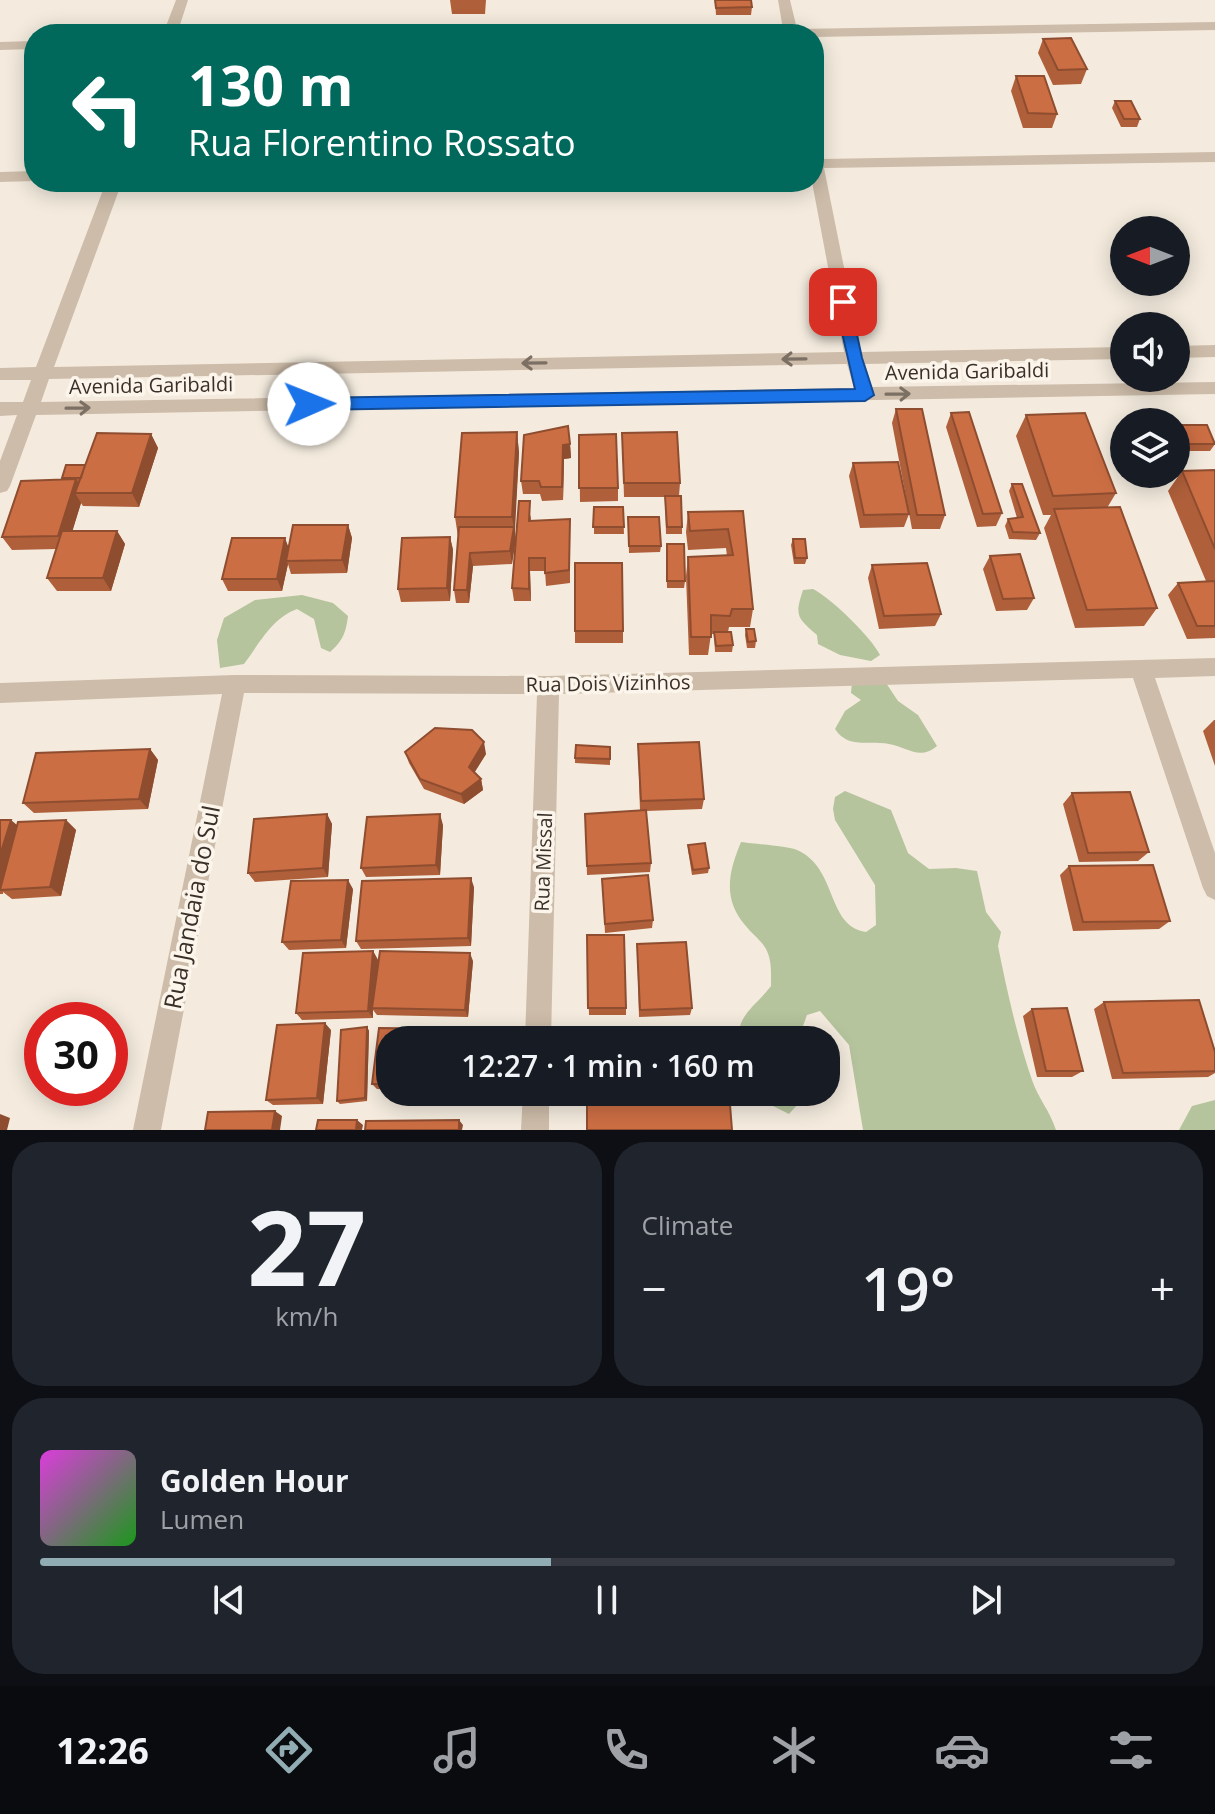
<!DOCTYPE html>
<meta charset="utf-8">
<style>
:root{--surface:#171b24;--page:#20242c;--text:#f1f3f6;--muted:#9ea1a6;--line:#363941;--accent:#91acb2}
body{margin:0;font-family:"Open Sans",sans-serif;background:var(--page);color:var(--text);height:100vh;display:flex;flex-direction:column;font-size:30px;white-space:nowrap}
*{box-sizing:border-box;margin:0}
p{font-size:26px;color:var(--muted)}
.icon{flex:none;width:44px;height:44px;fill:none;stroke:currentColor;stroke-width:2;stroke-linecap:round;stroke-linejoin:round}
.map{position:relative;height:1130px;overflow:hidden}
.panel{display:flex;flex-direction:column;gap:12px;padding:12px;background:#0d0f14;flex:1}
.panel>*{flex:none}
.hud{position:absolute;left:24px;top:24px;width:800px;height:168px;border-radius:32px;box-shadow:0 4px 20px #0003;background:#00695c;color:#fff;overflow:hidden}
.needle{width:52px;rotate:270deg}
.controls{position:absolute;left:1110px;top:216px;display:grid;gap:16px}
.controls a{display:grid;place-items:center;width:80px;height:80px;border-radius:50%;background:var(--surface);box-shadow:0 4px 20px #0003;font-size:40px}
.speed{position:absolute;left:24px;top:1002px;display:flex;gap:16px;font-size:40px;font-weight:700;text-align:center}
.speed>*{display:grid;place-content:center;width:104px;height:104px;border-radius:50%;background:var(--surface);box-shadow:0 4px 20px #0003;line-height:1}
.speed .limit{border:12px solid #d22;background:#fff;color:#111}
.pin{position:absolute;display:grid;place-items:center;width:68px;height:68px;color:#fff;margin:-34px;border-radius:16px;box-shadow:0 4px 12px #0006}
.me{position:absolute;width:88px;margin:-44px;rotate:89deg;stroke-linejoin:round;filter:drop-shadow(0 0 6px #0008)}
.turn{display:flex;align-items:center;gap:28px;height:168px;padding:0 32px;font-size:36px}
.turn .icon{width:104px;height:104px;stroke-width:2.5}
.turn b{display:block;font-size:56px;line-height:68px}
.big{font-size:60px;font-weight:600;line-height:1.1}
.panel .widget{flex:1;display:flex;flex-direction:column;justify-content:center;gap:12px;min-width:0;padding:0 28px;border-radius:32px;background:var(--page)}
.panel .dial{align-items:center;gap:0}
.dial b{font-size:104px;line-height:1}
.song{display:flex;align-items:center;gap:24px}
.cover{width:96px;height:96px;border-radius:12px;background:linear-gradient(135deg,hsl(300 70% 55%),hsl(120 70% 35%))}
.played{height:8px;border-radius:4px;background:linear-gradient(90deg,var(--accent) 45%,var(--line) 45%)}
.keys{display:flex;justify-content:space-around;direction:ltr}
.heat{display:flex;justify-content:space-between;align-items:center;font-size:44px;direction:ltr}
.panel .tiles{flex:1;display:grid;gap:12px;grid-template-columns:1fr 1fr}
.widget:last-child{grid-column:span 2}
.trip{position:absolute;left:376px;top:1026px;width:464px;height:80px;border-radius:32px;background:var(--surface);box-shadow:0 4px 20px #0003;font-weight:600;line-height:80px;text-align:center}
.tabs{display:flex;height:128px;justify-content:space-around;align-items:center;background:#090b0e;color:var(--muted)}
.tabs .icon{width:56px;height:56px}
.tabs .current{color:var(--accent)}
.tabs b{font-size:36px;color:var(--text)}
.map>svg:first-child{display:block}
</style>
<div class="map">
<svg width="1215" height="1130" viewBox="0 0 1215 1130">
<rect width="100%" height="100%" fill="#f4ebde"/>
<path fill="#b5c49d" d="M813 589C831 598 872 638 880 655L871 661 840 655 818 644 817 635C796 617 795 615 803 590Z
M302 595 333 603 348 616C346 632 343 641 330 652L321 648 314 619 297 609C272 618 259 644 244 664L220 668 217 640 224 618 255 600Z
M884 680 898 701 918 715 937 746C919 761 908 747 889 744 868 740 848 749 835 729L845 711 861 700 851 693 852 682Z
M845 791 891 810 908 853 929 869 956 868 977 871 986 912 1001 932 998 946C1007 991 1017 1036 1032 1080 1038 1098 1050 1111 1056 1130H863L849 1045 820 1011 807 1015 798 1040H738C738 1013 757 1005 771 986 771 973 772 960 766 949 761 940 751 933 745 925 722 898 729 871 741 842 754 844 788 846 797 850 838 868 826 926 866 932L876 925 875 885 835 820 833 809 835 797Z
M751 1092H802L799 1103 789 1114 757 1098Z
M1215 1100V1130H1179L1192 1106Z"/>
<g fill="none" stroke-linecap="round" stroke-linejoin="round">
<path fill="#cdbca9" fill-rule="evenodd" d="M176 0H188L177 34H163Z
M778 0H790L797 29 1215 22V30L814 37V34H734L741 30 783 29Z
M34 41V49L0 50V42Z
M814 149 819 151 822 159 1215 152V162L824 168 861 352 1124 347V359L865 364 872 387 1215 382V394L36 415 10 486 7 491 0 493V461L17 415 0 416V402H23L31 380H0V368L36 367 106 182H122L54 367 844 352 812 182ZM847 364 854 388 41 402 49 379Z
M34 171V181L0 182V172Z
M1215 345V357L1176 358V346Z
M1215 658V676L1155 678 1215 853V900L1207 896 1203 888 1133 678 559 694 551 1040H525L537 694 244 693 161 1130H133L222 694 0 703V683L235 675 548 676Z
M523 1092H549V1130H521Z"/>
</g>
<path fill="#af5f3a" d="M450 0H486L485 14H452Z
M715 0 752 7 751 15H716Z
M1043 39 1087 69 1081 84 1053 85 1038 53Z
M1016 76 1057 114 1052 128H1023L1011 91Z
M1115 101 1140 119 1137 127H1121L1112 108Z
M896 409 945 515 940 529H912L892 423Z
M951 413 1002 513 996 526 977 527 946 427Z
M1026 415 1116 493 1107 508 1157 608 1144 626 1075 628 1044 528 1051 515H1043L1016 436Z
M1179 425 1215 444 1210 451H1182L1176 436V430Z
M517 432 519 453 512 564 473 566 469 603H456L454 590 458 537 455 517Z
M622 433 680 483 679 496 682 527V534H666L665 497H624Z
M151 434 158 448 139 507 83 506 81 503 72 531H117L125 544 111 591H57L47 578 57 549 12 550 2 537 63 480 62 478 85 465Z
M579 435 618 488V501L580 502Z
M570 444 571 458 564 459 563 500 542 501 540 494H523L521 481Z
M853 463 909 514 904 527 860 528 849 476Z
M1215 470V638L1187 639 1168 595 1178 583 1206 581 1168 491 1182 471Z
M1012 484 1040 533 1036 540 1009 539 1005 526 1008 519 1017 518 1009 491Z
M594 507H623L624 534H594Z
M743 511 753 609 750 627H729L728 632 733 645 732 652H715L714 634H711L708 655H689L686 576 688 557 727 556 726 548 688 550 686 532 688 512Z
M531 514V521L570 519V583L546 586 545 571H530L531 601H514L512 588Z
M628 517 661 546 660 552 629 553Z
M348 525 352 538 347 573 291 574 288 564 282 591H228L222 579 289 547Z
M450 537 453 550 450 601 401 602 398 589Z
M793 539 807 558 805 564H794L791 545Z
M666 550 685 581 684 588H667Z
M990 556 1034 598 1027 610 996 611 983 569Z
M872 565 941 614 935 626 879 629 868 578Z
M746 629 756 641 755 648H747L745 635Z
M575 631H623V643H575Z
M1214 720H1215V766L1203 731Z
M638 744 704 799 702 809 646 811 651 863 650 872 587 875 585 814 640 811Z
M610 747V765L575 763V758Z
M150 749 158 760 148 809 34 813 23 803Z
M405 752 486 754 474 773 481 779 483 790 464 804 424 789 409 763Z
M1072 793 1149 852 1138 861 1079 862 1063 804Z
M327 814 332 824 328 877 255 882 248 873Z
M0 820 17 825 66 820 76 830 61 896 12 899 3 892V894H0Z
M443 825 440 875 366 877 361 868Z
M688 845 709 868 708 873 692 875 688 850Z
M1069 866 1170 921 1159 929 1073 931 1060 875Z
M602 879 653 920 652 928 605 933Z
M474 887 471 946 361 949 356 941Z
M353 889 346 948 289 950 282 942Z
M587 935 626 1008V1015H589Z
M637 944 692 1008 690 1015 639 1017Z
M373 951 378 960 376 983 473 961 468 1017 377 1015 373 1010V1018L302 1020 296 1013Z
M1104 1002 1215 1052V1073L1208 1077 1112 1079 1094 1009Z
M1032 1009 1083 1071 1072 1077H1037L1023 1016Z
M367 1027 369 1031 367 1101 340 1104 337 1101Z
M379 1028 468 1029 471 1036 470 1040H390V1090L377 1089 372 1084Z
M331 1030 323 1104 273 1105 266 1100Z"/>
<path fill="#8f4d30" d="M517 432 519 453 515 531 516 540 512 564 510 551 514 530 512 517Z
M151 434 158 448 139 507 132 493Z
M570 444 571 458 564 459 563 500V445Z
M76 479 84 493H75L81 503 67 549 58 536Z
M348 525 352 538 347 573 342 560Z
M117 531 125 544 111 591 103 578Z
M450 537 453 550 450 601 447 588Z
M285 538 290 551 286 561 288 564 282 591 277 579Z
M470 553 473 566 469 603 467 590Z
M529 558 530 571 531 601 529 589Z
M484 742 486 754 471 778 469 767Z
M150 749 158 760 148 809 139 799Z
M481 779 483 790 464 804 461 794Z
M327 814 332 824 328 877 323 868Z
M440 814 443 825 440 875 436 865Z
M11 820 23 830 0 890V855Z
M66 820 76 830 61 896 50 887Z
M471 878 474 887 471 946 468 938Z
M348 880 353 889 346 948 341 940Z
M373 951 378 960 374 1008H372L373 1010V1018L368 1011Z
M470 953 473 961 468 1017 465 1010Z
M325 1023 331 1030 323 1104 317 1098Z
M367 1027 369 1031 367 1101 365 1098Z
M468 1029 471 1036 470 1040H467Z
M275 1111 282 1116 280 1130H272Z
M0 1114 10 1118 7 1130H0Z
M357 1120 363 1125 362 1130H356Z
M459 1120 463 1125 462 1130H459Z"/>
<path fill="#cc6e44" stroke="#8f4d30" stroke-width="2" d="M715 0H751L752 7 716 8Z
M1071 38 1087 69 1058 70 1043 39Z
M1016 76H1044L1057 114 1028 113Z
M1115 101H1131L1140 119H1124Z
M896 409H922L945 515H917Z
M969 412 1002 513 983 514 951 413Z
M1085 413 1116 493 1053 496 1026 415Z
M1138 421H1158L1159 422H1138Z
M1179 425H1207L1215 444H1186Z
M568 426 570 444 563 445 562 487H541L539 481H521L524 435Z
M517 432 512 517H455L462 433Z
M677 432 680 483H624L622 433Z
M97 433 151 434 132 493H75Z
M616 434 618 488H579V435Z
M898 462 909 514 864 515 853 463Z
M66 465H85L81 478H62Z
M1215 470V549L1182 471Z
M76 479 58 536 2 537 21 481Z
M1012 484H1022L1040 533 1013 532 1008 519 1023 517Z
M665 496H681L682 527H667Z
M519 501H530L529 521 570 519 569 570 545 573V558H529V589L512 588Z
M594 507H623L624 527H593Z
M1120 507 1157 608 1087 610 1054 509Z
M743 511 753 609H732L730 616 711 615V637H691L688 557 733 555 728 529 690 531 688 512Z
M628 517H659L661 546H629Z
M293 525H348L342 560 286 561Z
M459 527H514L510 551 470 553 467 590H454Z
M62 531H117L103 578H47Z
M450 537 447 588 398 589 402 538Z
M232 538H285L277 579H222Z
M793 539H805L807 558H795Z
M667 544H684L685 581H667Z
M1020 554 1034 598 1003 599 990 556Z
M575 563H622L623 631H575Z
M927 563 941 614 884 616 872 565Z
M1215 581V626H1197L1178 583Z
M746 629H754L756 641 748 642Z
M714 632H731L733 645 716 646Z
M435 728 472 730 484 742 469 767 481 779 461 794 420 779 405 752Z
M699 742 704 799 641 801 638 744Z
M576 745 610 747V759L575 758Z
M150 749 139 799 23 803 36 753Z
M1130 792 1149 852 1088 853 1072 793Z
M646 810 651 863 587 866 585 814Z
M327 814 323 868 248 873 254 819Z
M440 814 436 865 361 868 367 817Z
M0 820H11L0 855Z
M66 820 50 887 0 890 18 822Z
M705 843 709 868 693 870 688 845Z
M1153 865 1170 921 1083 922 1069 866Z
M648 875 653 920 605 924 602 879Z
M471 878 468 938 356 941 362 881Z
M348 880 341 940 282 942 291 881Z
M587 935H624L626 1008H588Z
M686 942 692 1008 640 1010 637 944Z
M373 951 368 1011 296 1013 303 953Z
M380 951 470 953 465 1010 372 1008Z
M1199 1000 1215 1052V1071L1123 1073 1104 1002Z
M1067 1008 1083 1071H1046L1032 1009Z
M325 1023 317 1098 266 1100 277 1025Z
M367 1027 365 1098 337 1101 341 1030Z
M379 1028 468 1029 467 1040H390V1084H372Z
M719 1028 720 1040H672V1029Z
M660 1034V1040H595V1035Z
M587 1092H729L732 1130H587Z
M275 1111 272 1130H205L208 1112Z
M318 1120H357L356 1130H316Z
M459 1120V1130H365L366 1121Z"/>
<defs><path id="oneway-shaft" d="M-6 0H5M1.5-3L5.5 0L1.5 3" fill="none" stroke-width="1.6" stroke-linecap="round" stroke-linejoin="round" transform="scale(2)"/></defs>
<g stroke="#7c6f63">
<use href="#oneway-shaft" transform="translate(794 359) rotate(179)"/>
<use href="#oneway-shaft" transform="translate(534 363) rotate(179)"/>
<use href="#oneway-shaft" transform="translate(898 394) rotate(-1)"/>
<use href="#oneway-shaft" transform="translate(78 408) rotate(-1)"/>
</g>
<path fill="#1a73e8" stroke="#114b97" stroke-width="2" d="M843 297 850 302 862 358 874 395 865 401 309 410 301 404 309 398 855 389 835 302Z"/>
<g text-anchor="middle" dominant-baseline="central" stroke-width="7" stroke-linejoin="round" paint-order="stroke">
<g font-size="20" fill="#3a3029" stroke="#fbf5eb">
<text transform="translate(967 371) rotate(-1)">Avenida Garibaldi</text>
<text transform="translate(151 385) rotate(-1)">Avenida Garibaldi</text>
<text transform="translate(608 683) rotate(-1)">Rua Dois Vizinhos</text>
<text transform="translate(543 862) rotate(-88)">Rua Missal</text>
</g>
<g font-size="24" fill="#3a3029" stroke="#fbf5eb">
<text transform="translate(191 907) rotate(-79)">Rua Jandaia do Sul</text>
</g>
</g>
</svg>
<div class="controls">
<a><svg class="needle" viewBox="-14 -14 28 28"><path d="M0-13l5 13h-10z" fill="#e53935"/><path d="M0 13l5-13h-10z" fill="#9ea1a6"/></svg></a>
<a><svg class="icon" aria-label="sound" viewBox="0 0 24 24"><path d="M4 9h4l5-4v14l-5-4H4zM17 9q2 3 0 6"/></svg></a>
<a><svg class="icon" aria-label="layers" viewBox="0 0 24 24"><path d="M12 4l9 5-9 5-9-5zM3 14l9 5 9-5"/></svg></a>
</div>
<div class="speed"><div class="limit">30</div></div>
<div class="pin" style="left:843px;top:302px;background:#d93025"><svg class="icon" aria-label="arrive" viewBox="0 0 24 24"><path d="M6 21V4h12l-3 4 3 4H6"/></svg></div>
<svg class="me" style="left:309px;top:404px" viewBox="-20 -20 40 40"><circle r="19" fill="#fff"/><path d="M0-13L10 11 0 6-10 11z" fill="#1a73e8"/></svg>
<div class="trip">12:27 · 1 min · 160 m</div>
<div class="hud">
<div class="turn"><svg class="icon" aria-label="left" viewBox="0 0 24 24"><path d="M17 20v-9H6M10 6l-5 5 5 5"/></svg><div><b>130 m</b>Rua Florentino Rossato</div></div>
</div>
</div>
<section class="panel">
<div class="tiles">
<div class="widget dial"><b>27</b><p>km/h</p></div>
<div class="widget"><p>Climate</p>
<div class="heat"><a>−</a><b class="big">19°</b><a>+</a></div>
</div>
<div class="widget">
<div class="song"><i class="cover"></i><div><b>Golden Hour</b><p>Lumen</p></div></div>
<div class="played"></div>
<div class="keys"><svg class="icon" aria-label="previous" viewBox="0 0 24 24"><path d="M18 5L8 12l10 7zM5 5v14"/></svg><svg class="icon" aria-label="pause" viewBox="0 0 24 24"><path d="M8 5v14M16 5v14"/></svg><svg class="icon" aria-label="next" viewBox="0 0 24 24"><path d="M6 5l10 7-10 7zM19 5v14"/></svg></div>
</div>
</div>
</section>
<nav class="tabs">
<b>12:26</b>
<svg class="icon current" aria-label="directions" viewBox="0 0 24 24"><path d="M12 3l9 9-9 9-9-9zM9 14v-3h6M13 9l2 2-2 2"/></svg>
<svg class="icon" aria-label="music" viewBox="0 0 24 24"><path d="M9 18V5l10-2v13"/><circle cx="6" cy="18" r="3"/><circle cx="16" cy="16" r="3"/></svg>
<svg class="icon" aria-label="phone" viewBox="0 0 24 24"><path d="M5 4h4l2 5-3 2q2 4 5 5l2-3 5 2v4C11 20 4 13 5 4z"/></svg>
<svg class="icon" aria-label="climate" viewBox="0 0 24 24"><path d="M12 3v18M4 7l16 10M4 17L20 7"/></svg>
<svg class="icon" aria-label="car" viewBox="0 0 24 24"><path d="M5 17H2v-5l4-1 3-4h7l3 4 3 1v5h-3M9 17h6M6 11h13"/><circle cx="7" cy="17" r="2"/><circle cx="17" cy="17" r="2"/></svg>
<svg class="icon" aria-label="filters" viewBox="0 0 24 24"><path d="M4 7h16M4 17h16"/><circle cx="9" cy="7" r="2"/><circle cx="15" cy="17" r="2"/></svg>
</nav>
